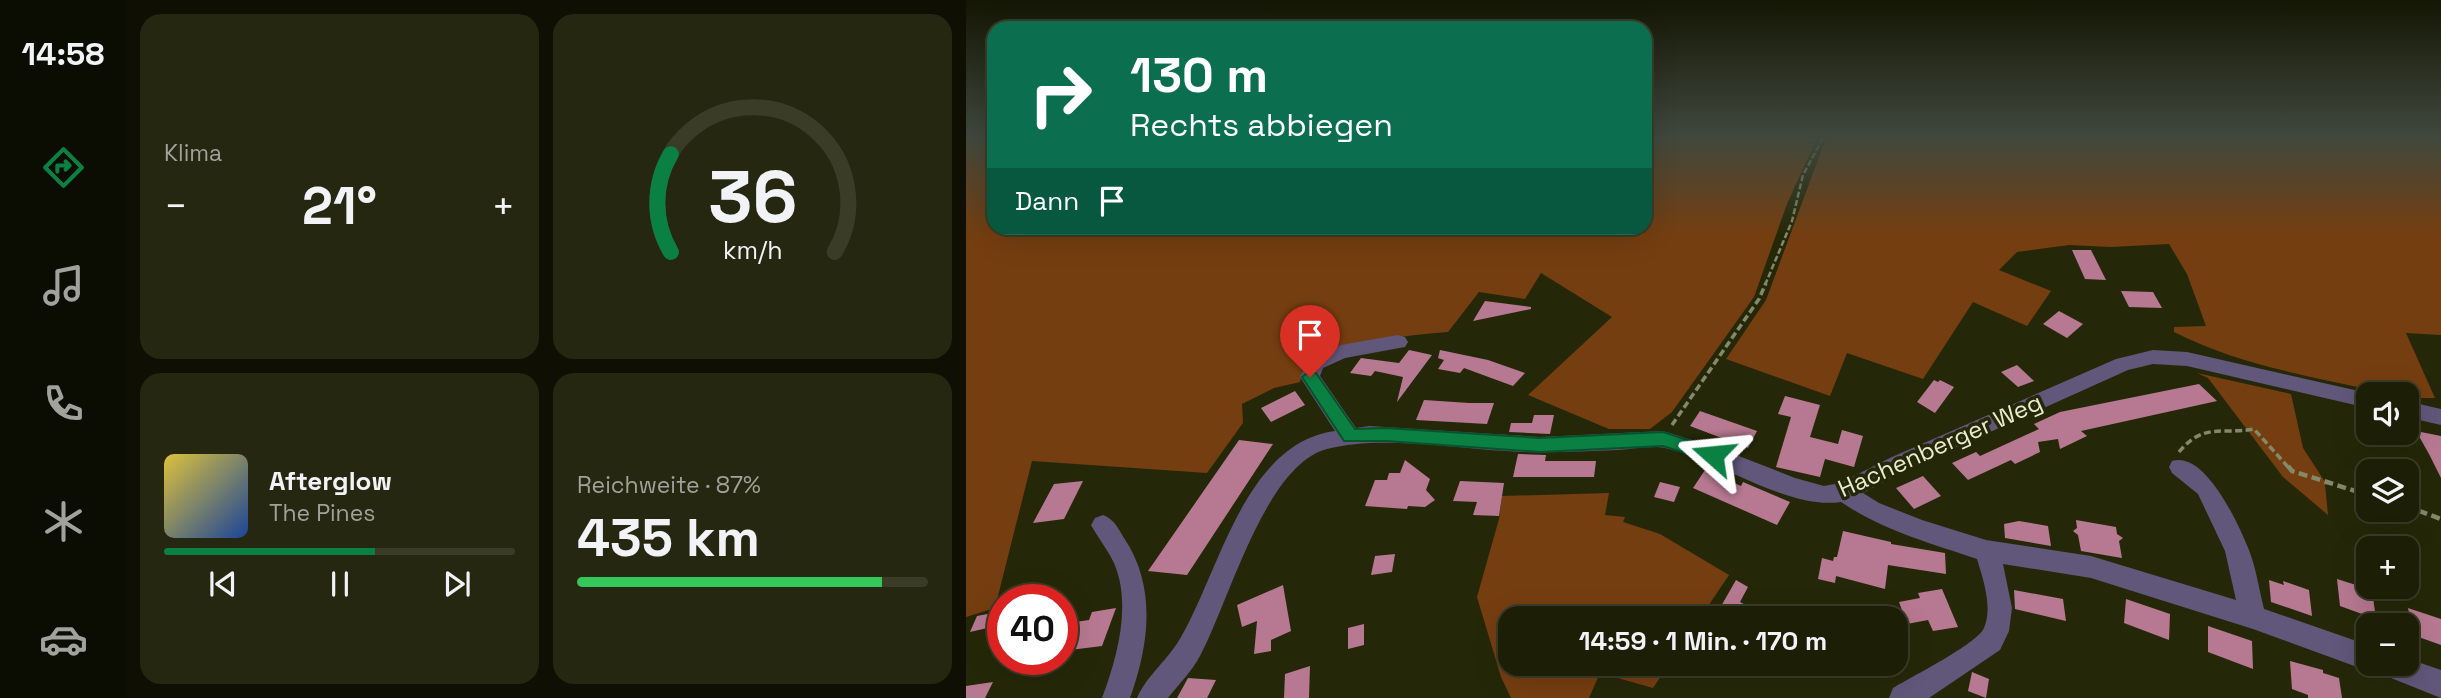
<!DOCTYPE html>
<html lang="de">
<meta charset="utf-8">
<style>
:root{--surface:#1c1e06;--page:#252710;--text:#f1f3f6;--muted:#a0a29b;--line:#3a3c28;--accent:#0b8043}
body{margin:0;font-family:"Space Grotesk",sans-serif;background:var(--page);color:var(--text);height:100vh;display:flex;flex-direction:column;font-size:26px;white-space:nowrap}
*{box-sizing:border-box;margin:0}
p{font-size:23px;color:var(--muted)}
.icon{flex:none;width:38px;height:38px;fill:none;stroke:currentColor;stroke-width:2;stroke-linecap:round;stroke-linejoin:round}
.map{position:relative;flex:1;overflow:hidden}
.sheet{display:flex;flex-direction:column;gap:14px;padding:14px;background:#0f1003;width:840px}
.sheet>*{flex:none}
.top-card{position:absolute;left:21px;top:21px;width:665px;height:214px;border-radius:21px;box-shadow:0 7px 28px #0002,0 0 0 2px var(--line);background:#0b6e4f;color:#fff;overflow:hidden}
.controls{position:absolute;left:1390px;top:382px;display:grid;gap:14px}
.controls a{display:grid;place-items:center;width:63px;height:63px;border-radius:14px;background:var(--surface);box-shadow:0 7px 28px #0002,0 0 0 2px var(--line);font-size:35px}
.speed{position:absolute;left:21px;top:584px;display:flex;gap:14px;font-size:35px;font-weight:700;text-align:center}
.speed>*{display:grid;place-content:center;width:91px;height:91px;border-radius:50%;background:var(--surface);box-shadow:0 7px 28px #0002,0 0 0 2px var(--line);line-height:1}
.speed .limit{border:10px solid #d22;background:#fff;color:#111}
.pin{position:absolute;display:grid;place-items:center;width:60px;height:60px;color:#fff;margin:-72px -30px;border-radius:50% 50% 50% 0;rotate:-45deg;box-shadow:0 0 7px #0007}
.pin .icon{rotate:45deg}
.me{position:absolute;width:77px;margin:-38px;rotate:288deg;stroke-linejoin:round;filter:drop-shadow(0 0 5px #0008)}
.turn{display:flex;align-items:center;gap:24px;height:147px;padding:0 28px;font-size:32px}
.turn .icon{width:91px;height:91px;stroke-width:2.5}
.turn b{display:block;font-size:49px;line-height:60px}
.then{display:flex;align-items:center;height:66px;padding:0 28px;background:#0003;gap:14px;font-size:26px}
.big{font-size:52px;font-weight:700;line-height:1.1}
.sheet .card{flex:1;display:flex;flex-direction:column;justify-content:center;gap:10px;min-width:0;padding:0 24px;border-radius:21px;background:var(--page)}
.sheet .dial{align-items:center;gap:0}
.dial svg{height:182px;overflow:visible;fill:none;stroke:var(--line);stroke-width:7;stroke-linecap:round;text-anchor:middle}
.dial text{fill:var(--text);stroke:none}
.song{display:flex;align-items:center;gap:21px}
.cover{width:84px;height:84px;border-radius:10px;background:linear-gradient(135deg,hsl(50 70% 55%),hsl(220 70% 35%))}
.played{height:7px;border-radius:4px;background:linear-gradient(90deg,var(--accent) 60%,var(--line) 60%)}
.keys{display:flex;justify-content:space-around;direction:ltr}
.heat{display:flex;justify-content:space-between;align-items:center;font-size:38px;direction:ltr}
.charge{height:10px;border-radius:5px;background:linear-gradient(90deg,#34c759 87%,var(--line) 0)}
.sheet .tiles{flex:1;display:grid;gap:14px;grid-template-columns:repeat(2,1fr)}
.trip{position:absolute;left:532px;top:606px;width:410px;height:70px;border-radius:21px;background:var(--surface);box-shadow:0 7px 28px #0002,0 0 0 2px var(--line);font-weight:700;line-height:70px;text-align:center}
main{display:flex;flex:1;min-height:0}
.menu{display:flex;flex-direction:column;width:126px;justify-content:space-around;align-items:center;background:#0b0c02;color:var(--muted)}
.menu .icon{width:49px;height:49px}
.menu .on{color:var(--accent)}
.menu b{font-size:32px;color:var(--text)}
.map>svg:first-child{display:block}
</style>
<main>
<nav class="menu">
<b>14:58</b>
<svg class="icon on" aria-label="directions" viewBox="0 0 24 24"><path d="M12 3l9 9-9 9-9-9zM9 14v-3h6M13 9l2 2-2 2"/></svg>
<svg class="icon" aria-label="music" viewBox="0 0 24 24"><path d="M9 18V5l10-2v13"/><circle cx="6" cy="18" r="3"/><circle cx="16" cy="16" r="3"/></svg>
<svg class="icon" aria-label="phone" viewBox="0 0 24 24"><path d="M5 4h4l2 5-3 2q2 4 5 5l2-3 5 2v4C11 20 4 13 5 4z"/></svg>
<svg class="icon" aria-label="climate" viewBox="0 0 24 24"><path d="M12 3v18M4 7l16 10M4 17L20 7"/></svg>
<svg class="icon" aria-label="car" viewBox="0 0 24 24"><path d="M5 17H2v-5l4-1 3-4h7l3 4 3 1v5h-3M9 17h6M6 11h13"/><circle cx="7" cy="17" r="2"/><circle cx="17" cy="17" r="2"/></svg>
</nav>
<section class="sheet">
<div class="tiles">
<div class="card"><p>Klima</p>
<div class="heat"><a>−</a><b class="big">21°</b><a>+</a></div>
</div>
<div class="card dial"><svg viewBox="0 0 100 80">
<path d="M14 69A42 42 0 1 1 86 69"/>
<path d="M14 69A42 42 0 0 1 14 26" stroke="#0b8043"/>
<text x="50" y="56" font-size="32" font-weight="700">36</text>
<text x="50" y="72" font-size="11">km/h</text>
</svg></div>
<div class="card">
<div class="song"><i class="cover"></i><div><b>Afterglow</b><p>The Pines</p></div></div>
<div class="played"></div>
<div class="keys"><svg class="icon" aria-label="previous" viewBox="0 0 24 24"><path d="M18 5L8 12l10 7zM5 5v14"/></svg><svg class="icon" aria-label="pause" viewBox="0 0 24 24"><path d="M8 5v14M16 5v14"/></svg><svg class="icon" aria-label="next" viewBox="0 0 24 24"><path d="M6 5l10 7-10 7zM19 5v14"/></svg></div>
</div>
<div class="card"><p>Reichweite · 87%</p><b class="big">435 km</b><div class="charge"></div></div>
</div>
</section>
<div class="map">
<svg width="1475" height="698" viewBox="0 0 1475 698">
<rect width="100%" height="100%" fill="#252808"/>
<path fill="#753e10" d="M0 138H28V228H679V138H851L821 204 788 297 706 412 684 429H643L562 395 646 317 575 273 559 299 513 292 482 332C434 336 379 341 337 368L334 382 308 388 276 404 277 423 241 473 66 461 29 608 0 617Z
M860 138H1475V335L1440 333 1469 398H1440V394H1423C1350 377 1274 366 1208 332V327L1240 326 1221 274 1203 244 1145 247 1103 245 1051 252 1033 270 1085 291 1061 326 1007 302 957 379 881 353 864 396 760 359 800 300Z
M1231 373 1325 394 1337 448 1361 485H1359L1362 515 1317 477 1242 378Z
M643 493 639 515 659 517 657 522 694 534 763 575 734 618H544V663H704L687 688 634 673 623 698H545L535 677 511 597 533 519 536 496Z"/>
<path fill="#b77991" d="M1106 250H1125L1140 280 1119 279Z
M1155 291 1187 292 1196 308 1163 307Z
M519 301 565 307V309L507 321Z
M1093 311 1117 324 1101 338 1077 324Z
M443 350 466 355 431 402 437 377 409 371 405 376 384 373 395 358 433 363Z
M474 350 522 360 559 373 547 386 498 368 494 373 472 369 478 360 472 358Z
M1051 365 1068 381 1052 387 1035 372Z
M968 380 972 382 974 380 988 387 969 413 951 402Z
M1233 384 1251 401 1115 431 1121 436 1094 449 1092 439 1072 442 1074 452 1049 464 1045 460 1002 480 986 463 1010 452 1014 456 1073 429 1068 424 1094 412Z
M329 391 339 405 305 422 295 408Z
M819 396 854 405 844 437 872 444 876 430 897 436 888 467 859 459 854 477 810 467 825 417 812 414Z
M458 400 503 403H528L521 424 450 420Z
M734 411 791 431 782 448 724 426Z
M568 415H588L584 434 543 432 545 423H566Z
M1450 431 1475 436V478L1463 454Z
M273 440 307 444 221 575 182 571Z
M552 454 580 455 579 461H630L628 477H547Z
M439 460 464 479 460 490 469 500 459 507 442 506 441 509 399 506 409 480H421L423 473H434Z
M739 470 775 486 777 482 824 502 811 525 727 488Z
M957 476 975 496 948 509 930 488Z
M117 481 98 519 67 523 88 484Z
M494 481 538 483 533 516 507 515 511 502 487 501Z
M694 482 714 487 708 502 688 497Z
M1110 520 1150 527 1151 534 1157 538 1153 541 1156 558 1115 551 1112 535 1107 531 1111 528Z
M1053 521 1082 526 1085 546 1039 538 1038 524Z
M877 531 925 542V544L979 553 980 574 922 565 919 589 870 576 869 583 852 579 856 558 867 561 868 557H871Z
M429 554 426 572 405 575 409 556Z
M1371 579 1406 590 1410 619 1374 606Z
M770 580 782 587 774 602 803 618H770L754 608Z
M1303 580 1318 585 1317 581 1343 590 1346 616 1305 602Z
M317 585 325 631 305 640V651L288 654 291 621 276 627 271 605Z
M976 589 992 627 967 631 962 620 941 624 933 602 954 598 952 593Z
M1048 590 1097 599 1100 621 1049 609Z
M1160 599 1204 614 1203 640 1158 623Z
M150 608 136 646 96 651V624L123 620 126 612Z
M1442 608 1475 619V645L1447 635Z
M37 611 30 626 4 632 11 616Z
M398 624V645L382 649V628Z
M1242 626 1286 641 1287 669 1242 652Z
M1324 661 1357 670V673L1373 678 1376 698H1342V695L1326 689Z
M344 666 343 698H318L319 674Z
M1006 672 1023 679 1020 698 1002 691Z
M222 678 250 680 241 698H211Z
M27 682 19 698H0V686Z"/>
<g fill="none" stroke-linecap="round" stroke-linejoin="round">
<path stroke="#848969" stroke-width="2.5" stroke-dasharray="6 2.5" stroke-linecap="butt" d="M799 285 826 221 837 175 857 138"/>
<path stroke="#848969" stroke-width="3.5" stroke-dasharray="7 3.5" stroke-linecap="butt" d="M706 425 793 299 800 283
M1213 452C1238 422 1255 435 1288 429L1323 468"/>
<path stroke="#848969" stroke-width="4.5" stroke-dasharray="9 4.5" stroke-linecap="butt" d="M1322 466 1326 471 1402 495
M1440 506 1475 519"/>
<path fill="#60577a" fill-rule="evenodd" d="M432 335 439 337 442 342 439 347 379 358 357 368 354 376 390 428 403 426 574 437 697 431 755 449 829 478 858 486 874 483 926 457 1150 359 1187 350 1221 352 1406 394H1402V408L1221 366 1187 364 1162 370 942 469 897 493 913 503 956 520 1020 540 1125 556 1270 600 1259 551 1232 494 1206 473 1203 467 1206 461C1239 450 1273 525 1283 550 1290 568 1293 589 1298 609L1402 645V663H1440V658L1475 670V698L1405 670 1402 671 1287 629 1125 578 1037 564 1046 608 1043 631 1034 650 963 698H923L927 688C945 677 1011 644 1018 628 1027 607 1017 579 1011 559 964 543 916 530 875 502 822 510 753 460 699 448 685 445 667 449 652 450 615 451 578 454 541 451 487 448 412 435 361 449 299 465 263 602 234 656 226 671 213 684 202 698H171C181 675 203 659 215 637 254 570 279 443 369 431L334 377 342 359 375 345Z
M1440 401 1475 409V425L1440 417Z
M137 515C148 519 152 528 158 538 191 587 183 645 164 698H136C151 658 166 605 148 563 142 550 132 538 125 525L129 518Z"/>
</g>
<linearGradient id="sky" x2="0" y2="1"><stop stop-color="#141604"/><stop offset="0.58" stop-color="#40483d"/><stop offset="1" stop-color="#40483d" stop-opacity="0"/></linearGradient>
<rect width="1475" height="236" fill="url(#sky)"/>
<path fill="#0b8043" stroke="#07532c" stroke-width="2" d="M344 371 350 373 389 429 420 428 574 438 697 432 753 450 756 455 753 460 747 462 697 446 574 452 420 441H378L336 377Z"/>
<g text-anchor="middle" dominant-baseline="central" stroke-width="7" stroke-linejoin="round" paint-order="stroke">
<g font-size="24" fill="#e7edce" stroke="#252808">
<text transform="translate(974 445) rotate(-24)">Hachenberger Weg</text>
</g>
</g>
</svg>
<div class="controls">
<a><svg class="icon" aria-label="sound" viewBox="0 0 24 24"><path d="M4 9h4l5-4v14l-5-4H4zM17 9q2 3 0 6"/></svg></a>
<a><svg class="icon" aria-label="layers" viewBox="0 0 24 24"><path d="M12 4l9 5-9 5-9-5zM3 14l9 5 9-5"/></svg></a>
<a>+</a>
<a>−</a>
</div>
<div class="speed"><div class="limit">40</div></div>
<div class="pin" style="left:344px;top:377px;background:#d93025"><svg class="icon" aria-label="arrive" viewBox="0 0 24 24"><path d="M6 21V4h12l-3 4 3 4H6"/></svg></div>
<svg class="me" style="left:747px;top:455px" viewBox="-20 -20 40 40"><path d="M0-17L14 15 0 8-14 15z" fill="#0b8043" stroke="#fff" stroke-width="4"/></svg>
<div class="trip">14:59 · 1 Min. · 170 m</div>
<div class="top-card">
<div class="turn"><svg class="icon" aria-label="right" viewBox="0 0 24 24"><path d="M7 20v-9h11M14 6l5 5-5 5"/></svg><div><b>130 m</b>Rechts abbiegen</div></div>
<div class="then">Dann<svg class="icon" aria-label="arrive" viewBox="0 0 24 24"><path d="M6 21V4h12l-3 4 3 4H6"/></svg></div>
</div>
</div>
</main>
